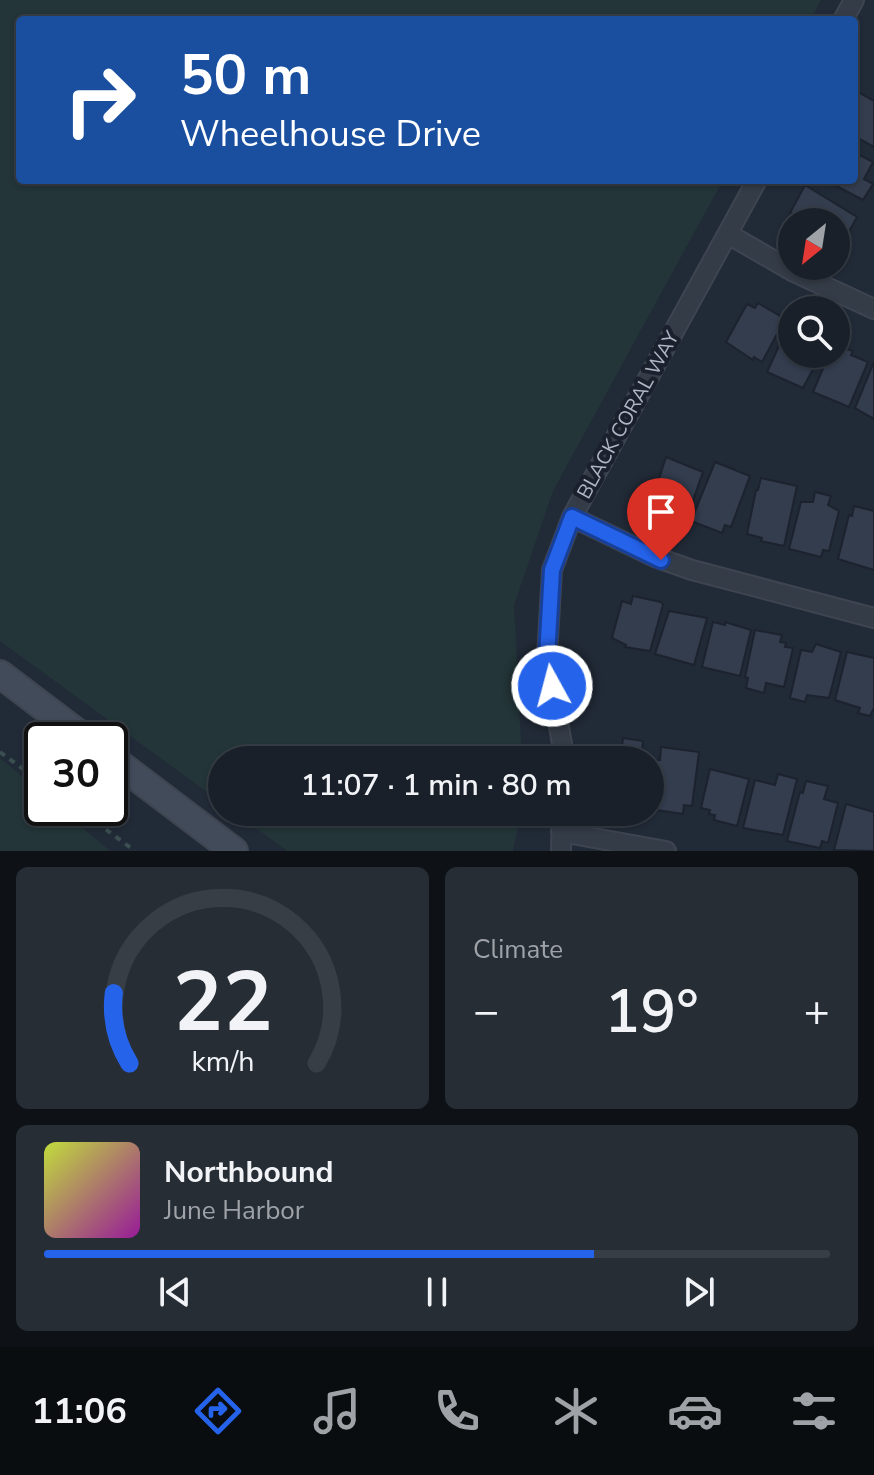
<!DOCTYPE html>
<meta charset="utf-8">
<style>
:root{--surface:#192029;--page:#262d35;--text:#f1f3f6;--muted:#9fa3a8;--line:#373e46;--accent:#2563eb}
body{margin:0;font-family:"Nunito Sans",sans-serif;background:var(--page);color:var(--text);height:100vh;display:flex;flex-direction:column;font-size:30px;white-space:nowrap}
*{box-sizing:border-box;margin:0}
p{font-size:26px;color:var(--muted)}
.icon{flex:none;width:44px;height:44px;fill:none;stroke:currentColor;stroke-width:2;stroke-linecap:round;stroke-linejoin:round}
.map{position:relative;height:851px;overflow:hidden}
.panel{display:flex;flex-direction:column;gap:16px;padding:16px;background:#0e1217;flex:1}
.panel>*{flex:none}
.hud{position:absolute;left:16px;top:16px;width:842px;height:168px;border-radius:8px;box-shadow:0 2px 6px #0004,0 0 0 2px var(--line);background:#1a4fa0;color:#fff;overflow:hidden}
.needle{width:52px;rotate:210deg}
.controls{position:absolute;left:778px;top:208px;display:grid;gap:16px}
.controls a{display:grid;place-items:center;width:72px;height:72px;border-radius:50%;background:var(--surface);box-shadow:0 2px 6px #0004,0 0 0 2px var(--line);font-size:40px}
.speed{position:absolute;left:24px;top:722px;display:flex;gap:16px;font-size:40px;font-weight:700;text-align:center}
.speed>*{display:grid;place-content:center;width:104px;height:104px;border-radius:50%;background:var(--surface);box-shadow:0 2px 6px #0004,0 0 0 2px var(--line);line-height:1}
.speed .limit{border:4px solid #111;border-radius:12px;background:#fff;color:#111}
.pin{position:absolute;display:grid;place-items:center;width:68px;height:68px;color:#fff;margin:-82px -34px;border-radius:50% 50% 50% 0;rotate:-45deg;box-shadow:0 0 8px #0007}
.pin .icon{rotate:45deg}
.me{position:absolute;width:88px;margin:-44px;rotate:353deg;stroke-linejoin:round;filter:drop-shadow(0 0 6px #0008)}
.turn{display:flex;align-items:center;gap:28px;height:168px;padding:0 32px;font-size:36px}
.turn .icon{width:104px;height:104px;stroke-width:2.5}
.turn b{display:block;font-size:56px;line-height:68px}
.big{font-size:60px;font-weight:600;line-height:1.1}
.panel .card{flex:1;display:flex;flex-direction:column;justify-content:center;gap:12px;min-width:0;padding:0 28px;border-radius:12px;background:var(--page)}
.panel .dial{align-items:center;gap:0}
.dial svg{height:208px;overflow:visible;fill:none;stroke:var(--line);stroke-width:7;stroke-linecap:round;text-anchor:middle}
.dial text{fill:var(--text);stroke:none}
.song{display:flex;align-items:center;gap:24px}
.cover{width:96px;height:96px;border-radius:12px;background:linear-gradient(135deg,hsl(70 70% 55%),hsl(300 70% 35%))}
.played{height:8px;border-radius:4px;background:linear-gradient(90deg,var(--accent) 70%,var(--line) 70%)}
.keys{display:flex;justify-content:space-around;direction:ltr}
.heat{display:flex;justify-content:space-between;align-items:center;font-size:44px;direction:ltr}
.panel .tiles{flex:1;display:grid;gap:16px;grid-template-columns:1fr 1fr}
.card:last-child{grid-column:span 2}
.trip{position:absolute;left:208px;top:746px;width:456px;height:80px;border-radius:40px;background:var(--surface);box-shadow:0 2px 6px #0004,0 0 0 2px var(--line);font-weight:600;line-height:80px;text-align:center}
.tabs{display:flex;height:128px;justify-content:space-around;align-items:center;background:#0a0d10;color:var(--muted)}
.tabs .icon{width:56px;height:56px}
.tabs .on{color:var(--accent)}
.tabs b{font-size:36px;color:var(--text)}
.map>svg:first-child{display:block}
</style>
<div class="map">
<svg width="874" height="851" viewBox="0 0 874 851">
<rect width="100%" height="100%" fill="#212a37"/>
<path fill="#233538" d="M0 0H821L810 20H20V180H723L553 491 514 605 522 760H222V803L0 641Z
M0 758 42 793V808H59L110 851H0Z
M234 812H521L513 851H287Z"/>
<path fill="#333d4e" stroke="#1c232e" stroke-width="2" d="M856 91 874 101V147L854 136V93Z
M854 152 873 162 864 179 873 184 863 200 825 180H854Z
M805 185 857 217 845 239 836 234V222H793L797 216 790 213Z
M758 303 785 319 762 362 754 357 753 360 726 342 747 304 755 308Z
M784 335 792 339V354H821L803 388 767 372Z
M836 346 853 351 851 355 868 362 849 407 813 392 829 354H836Z
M874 362V419L855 408Z
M666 457 703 472 687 517 652 500Z
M715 462 750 476 731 527 725 525 722 533 691 521Z
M761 478 797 486 784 546 761 541 762 538 747 534 756 490H758Z
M815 492 831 496 828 505 839 511 829 551 823 550 821 557 789 549 801 502H813Z
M854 506 874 511V570L838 559 849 515 852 516Z
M633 596 661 602 663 605 650 651 625 647 626 645 612 638 622 601 631 604Z
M669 611 707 618 694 665 655 654Z
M713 622 725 625V622L751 630 740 676 702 667Z
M755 630 782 635 780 642 786 643 785 647 793 648 784 687 766 683 764 693 746 688 748 678 745 677Z
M816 644 841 652 829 698 807 695 805 702 790 698 801 650 812 652Z
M847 652 874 658V708L870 716 858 713 860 708 835 700Z
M623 738 643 741 642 750 622 747Z
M661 747 699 752 692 806 684 805 683 814 650 809 657 760H660Z
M612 750 643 752V755L652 756 650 767V760H611Z
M710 769 749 779 737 826 714 820 715 815 709 814 710 810 701 808Z
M778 774 797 779 783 835 743 828 755 780 775 785Z
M806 781 828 786 824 799 838 803 828 843 822 841 820 848 787 841 800 792 803 793Z
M846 804 874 812V851L834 850Z"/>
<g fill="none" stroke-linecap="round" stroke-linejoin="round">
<defs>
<path id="street" d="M843 20 854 0
M728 234 792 271 874 309
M572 517 655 557 692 570 874 618
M562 760V744L547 657 552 570 572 517 757 180
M561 832 666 851
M561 851 562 812"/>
<path id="secondary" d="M0 674 87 740
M110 757 234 851"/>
</defs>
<use href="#street" stroke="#3e4551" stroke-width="22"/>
<use href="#secondary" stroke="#3e4551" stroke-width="30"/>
<path stroke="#3b4e50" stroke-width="4" stroke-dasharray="6 6" stroke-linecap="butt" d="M0 752 42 783
M77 808 135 851"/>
<use href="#street" stroke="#343c47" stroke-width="18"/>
<use href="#secondary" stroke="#424b5a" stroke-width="26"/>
</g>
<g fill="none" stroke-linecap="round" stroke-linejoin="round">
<defs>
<path id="route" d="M552 686 547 657 552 570 572 517 661 560"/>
</defs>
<use href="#route" stroke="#184099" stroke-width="20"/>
<use href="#route" stroke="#2563eb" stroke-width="14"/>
</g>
<g text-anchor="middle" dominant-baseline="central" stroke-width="8" stroke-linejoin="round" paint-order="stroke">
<g font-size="20" fill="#afb6c4" stroke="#1a212c">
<text transform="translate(628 415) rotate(-61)">BLACK CORAL WAY</text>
</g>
</g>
</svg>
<div class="controls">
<a><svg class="needle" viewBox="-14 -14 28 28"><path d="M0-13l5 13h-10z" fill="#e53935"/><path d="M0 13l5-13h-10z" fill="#9fa3a8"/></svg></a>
<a><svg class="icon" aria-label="search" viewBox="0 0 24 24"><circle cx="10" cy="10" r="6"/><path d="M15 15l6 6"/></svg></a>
</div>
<div class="speed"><div class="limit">30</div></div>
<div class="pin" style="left:661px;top:560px;background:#d93025"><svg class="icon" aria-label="arrive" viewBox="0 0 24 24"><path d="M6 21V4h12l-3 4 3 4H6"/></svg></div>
<svg class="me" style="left:552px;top:686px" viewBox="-20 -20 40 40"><circle r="17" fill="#2563eb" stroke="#fff" stroke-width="3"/><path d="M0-11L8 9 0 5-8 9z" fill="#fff"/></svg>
<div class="trip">11:07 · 1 min · 80 m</div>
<div class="hud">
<div class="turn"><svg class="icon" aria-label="right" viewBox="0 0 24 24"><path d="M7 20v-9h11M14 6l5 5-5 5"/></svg><div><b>50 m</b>Wheelhouse Drive</div></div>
</div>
</div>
<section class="panel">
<div class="tiles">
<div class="card dial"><svg viewBox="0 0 100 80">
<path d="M14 69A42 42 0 1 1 86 69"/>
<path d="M14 69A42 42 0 0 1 8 42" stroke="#2563eb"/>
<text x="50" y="56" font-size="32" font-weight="700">22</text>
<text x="50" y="72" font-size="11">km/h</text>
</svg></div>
<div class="card"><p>Climate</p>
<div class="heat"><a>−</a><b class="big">19°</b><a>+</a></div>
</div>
<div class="card">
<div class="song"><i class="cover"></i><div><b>Northbound</b><p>June Harbor</p></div></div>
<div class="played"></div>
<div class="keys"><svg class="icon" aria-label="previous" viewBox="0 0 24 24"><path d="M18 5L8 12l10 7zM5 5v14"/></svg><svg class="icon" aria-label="pause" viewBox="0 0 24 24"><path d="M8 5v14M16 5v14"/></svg><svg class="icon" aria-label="next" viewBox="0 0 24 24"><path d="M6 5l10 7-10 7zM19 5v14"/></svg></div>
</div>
</div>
</section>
<nav class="tabs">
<b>11:06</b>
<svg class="icon on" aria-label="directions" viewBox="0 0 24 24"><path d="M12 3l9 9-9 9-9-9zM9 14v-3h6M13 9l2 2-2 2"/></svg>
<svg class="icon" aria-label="music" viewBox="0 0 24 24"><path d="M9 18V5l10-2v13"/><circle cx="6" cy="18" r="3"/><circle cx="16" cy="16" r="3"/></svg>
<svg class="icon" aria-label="phone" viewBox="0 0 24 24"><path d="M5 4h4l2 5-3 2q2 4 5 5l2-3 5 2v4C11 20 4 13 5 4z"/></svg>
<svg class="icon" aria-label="climate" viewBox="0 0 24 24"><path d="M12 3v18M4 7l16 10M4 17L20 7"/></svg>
<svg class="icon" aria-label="car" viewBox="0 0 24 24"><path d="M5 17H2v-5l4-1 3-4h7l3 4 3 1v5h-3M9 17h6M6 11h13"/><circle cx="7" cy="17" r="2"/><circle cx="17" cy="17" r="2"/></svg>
<svg class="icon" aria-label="filters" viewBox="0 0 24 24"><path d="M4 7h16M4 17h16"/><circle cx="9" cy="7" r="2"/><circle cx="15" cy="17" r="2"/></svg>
</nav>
